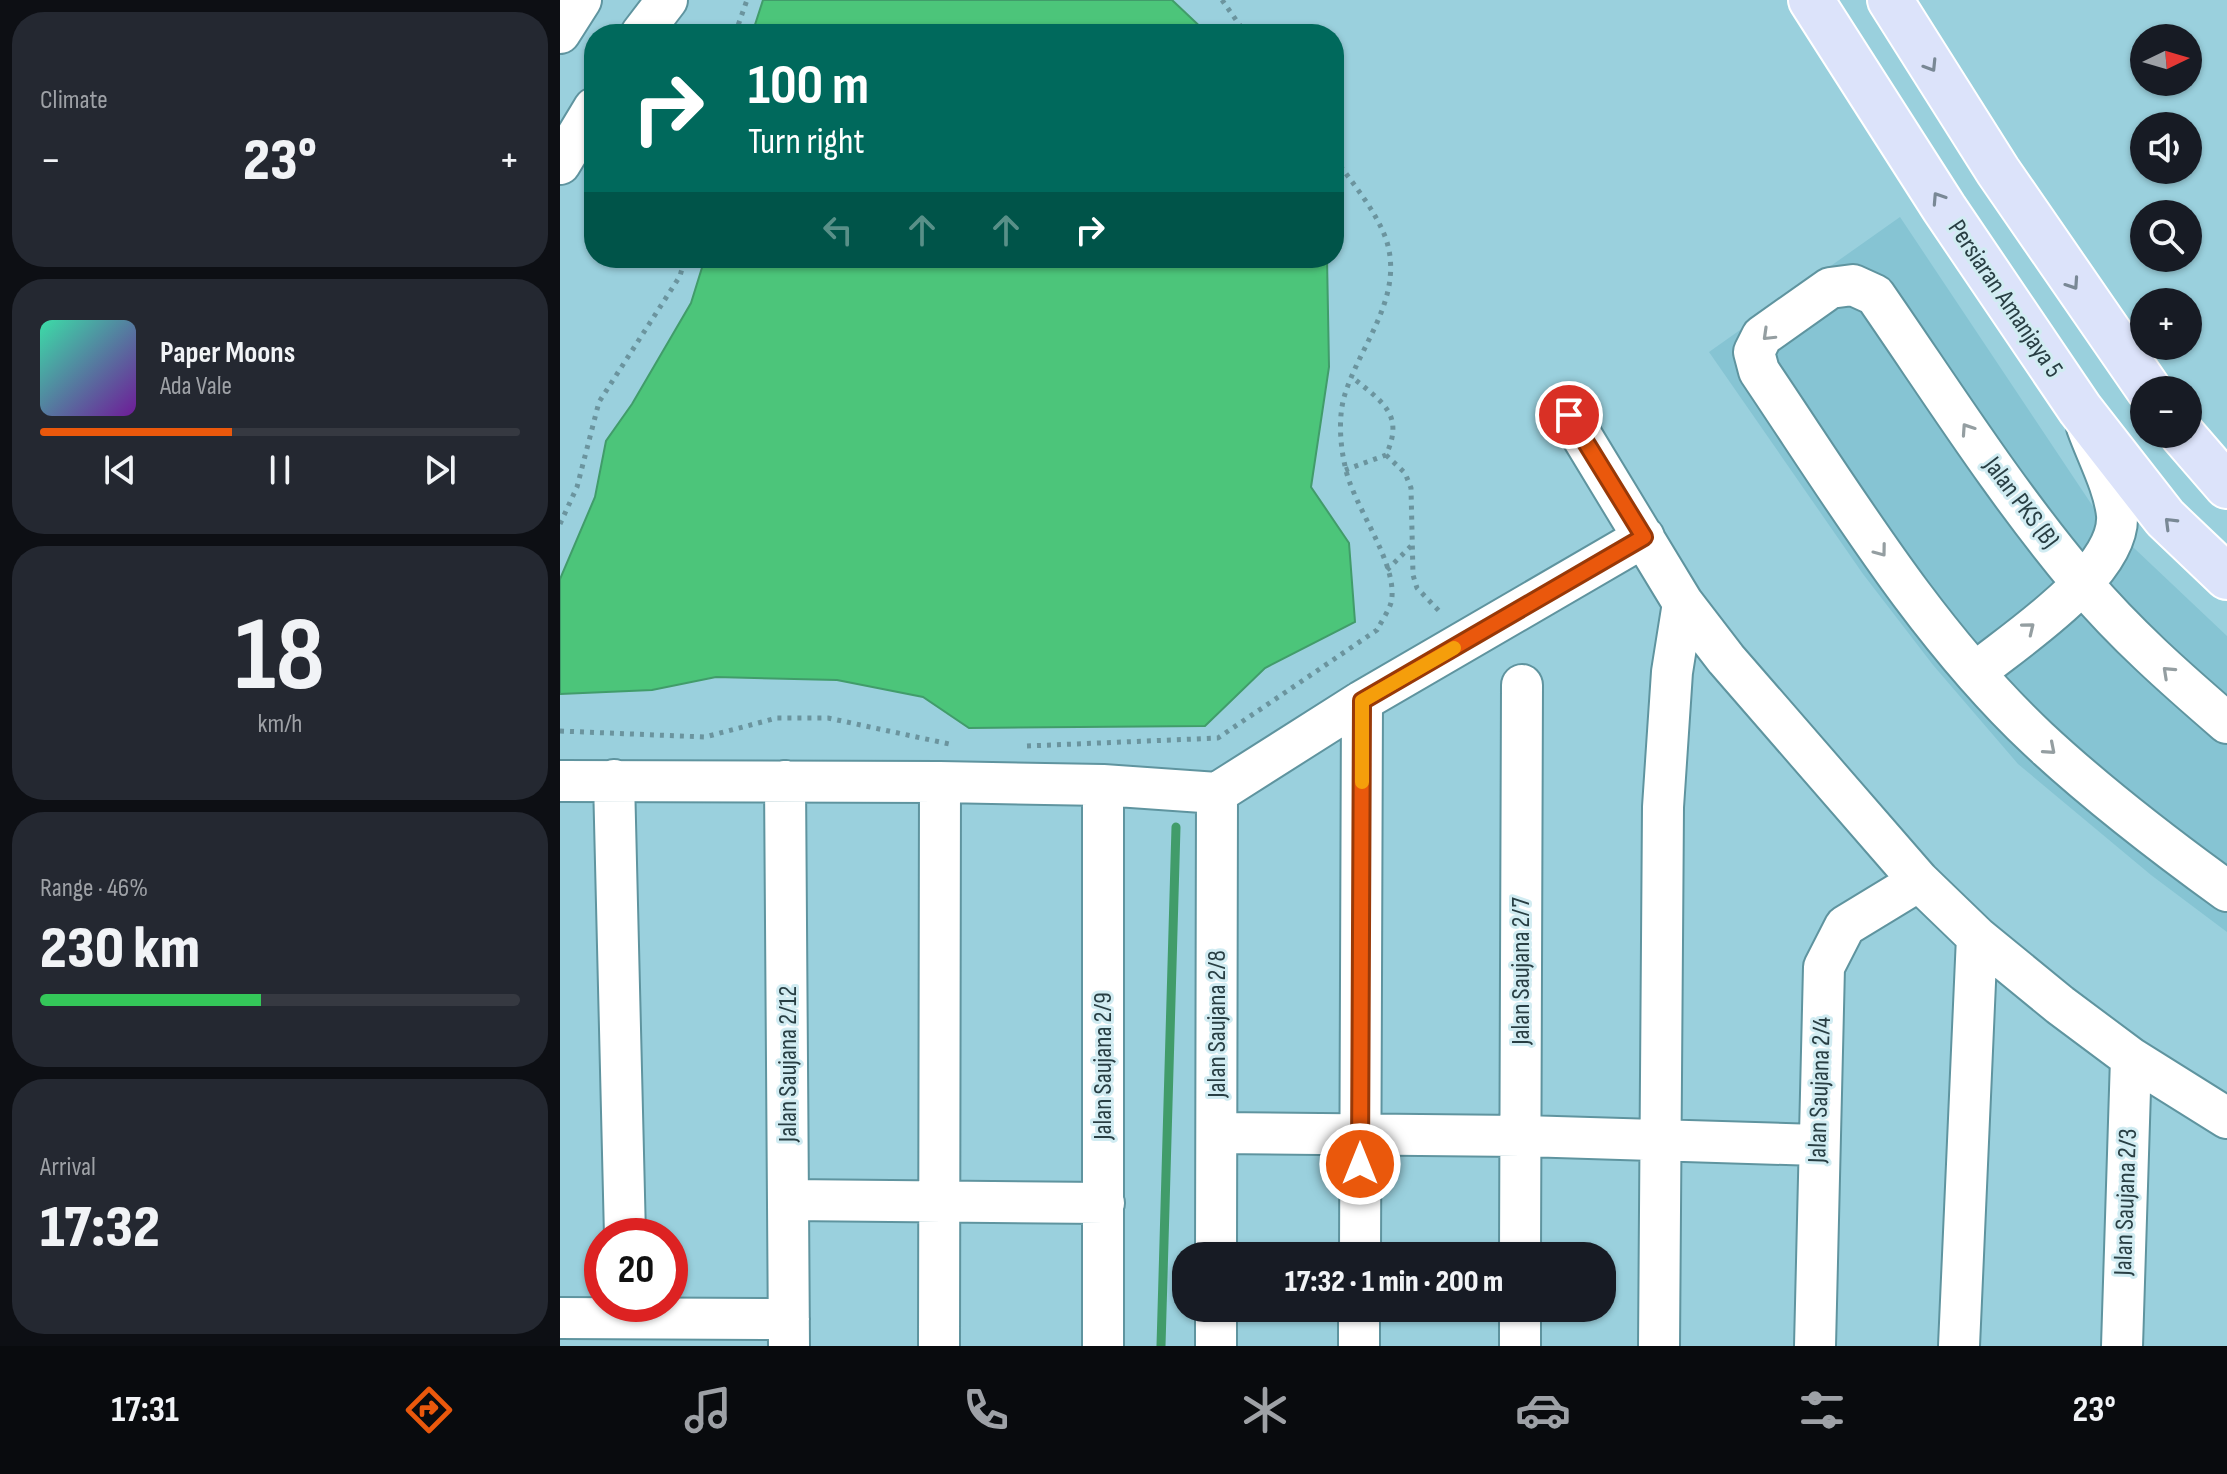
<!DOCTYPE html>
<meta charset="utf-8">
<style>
:root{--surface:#171b24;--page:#242831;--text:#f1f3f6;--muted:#9ea1a6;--line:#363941;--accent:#ea580c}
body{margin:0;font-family:"Sofia Sans Condensed",sans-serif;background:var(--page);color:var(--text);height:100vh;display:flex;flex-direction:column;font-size:30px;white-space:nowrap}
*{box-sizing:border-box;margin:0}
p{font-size:26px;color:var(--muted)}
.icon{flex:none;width:44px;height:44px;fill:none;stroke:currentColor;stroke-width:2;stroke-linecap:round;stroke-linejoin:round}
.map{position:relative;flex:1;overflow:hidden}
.details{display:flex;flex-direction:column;gap:12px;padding:12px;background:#0d0f14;width:560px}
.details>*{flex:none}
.guide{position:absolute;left:24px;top:24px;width:760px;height:244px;border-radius:32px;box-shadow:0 2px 6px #0004;background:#00695c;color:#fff;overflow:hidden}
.needle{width:52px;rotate:85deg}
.controls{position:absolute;left:1570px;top:24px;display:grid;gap:16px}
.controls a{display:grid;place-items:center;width:72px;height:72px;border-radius:50%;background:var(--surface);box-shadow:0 2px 6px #0004;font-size:40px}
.speed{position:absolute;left:24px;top:1218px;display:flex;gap:16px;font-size:40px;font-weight:700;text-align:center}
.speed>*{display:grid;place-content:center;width:104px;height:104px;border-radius:50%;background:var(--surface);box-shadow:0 2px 6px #0004;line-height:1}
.speed .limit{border:12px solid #d22;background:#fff;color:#111}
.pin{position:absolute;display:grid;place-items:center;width:68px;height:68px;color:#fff;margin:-34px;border:4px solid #fff;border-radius:50%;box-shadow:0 2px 8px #0007}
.me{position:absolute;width:88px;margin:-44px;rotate:0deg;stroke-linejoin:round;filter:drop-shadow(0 0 6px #0008)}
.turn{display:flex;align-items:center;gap:28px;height:168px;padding:0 32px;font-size:36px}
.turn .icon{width:104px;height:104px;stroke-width:2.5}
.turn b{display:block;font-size:56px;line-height:68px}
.lanes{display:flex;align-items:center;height:76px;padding:0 32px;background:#0003;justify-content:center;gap:40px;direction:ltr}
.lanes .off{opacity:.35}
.big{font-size:60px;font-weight:800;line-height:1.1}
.details .card{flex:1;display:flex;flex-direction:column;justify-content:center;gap:12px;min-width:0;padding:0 28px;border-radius:32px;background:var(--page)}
.details .dial{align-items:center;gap:0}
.dial b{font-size:104px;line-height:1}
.song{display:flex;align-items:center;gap:24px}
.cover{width:96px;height:96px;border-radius:12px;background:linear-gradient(135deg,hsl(160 70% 55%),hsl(280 70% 35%))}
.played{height:8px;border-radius:4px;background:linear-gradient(90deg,var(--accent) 40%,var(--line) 40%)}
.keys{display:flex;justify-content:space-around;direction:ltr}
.heat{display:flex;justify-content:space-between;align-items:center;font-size:44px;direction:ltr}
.charge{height:12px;border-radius:6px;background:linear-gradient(90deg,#34c759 46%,var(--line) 0)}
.trip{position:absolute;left:612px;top:1242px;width:444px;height:80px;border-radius:32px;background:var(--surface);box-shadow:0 2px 6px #0004;font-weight:800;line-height:80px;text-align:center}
.tabs{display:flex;height:128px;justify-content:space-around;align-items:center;background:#090b0e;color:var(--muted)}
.tabs .icon{width:56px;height:56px}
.tabs .on{color:var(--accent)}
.tabs b{font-size:36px;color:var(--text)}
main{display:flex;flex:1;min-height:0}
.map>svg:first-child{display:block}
</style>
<main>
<section class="details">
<div class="card"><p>Climate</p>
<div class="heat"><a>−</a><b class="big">23°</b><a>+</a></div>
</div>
<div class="card">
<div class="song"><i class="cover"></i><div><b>Paper Moons</b><p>Ada Vale</p></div></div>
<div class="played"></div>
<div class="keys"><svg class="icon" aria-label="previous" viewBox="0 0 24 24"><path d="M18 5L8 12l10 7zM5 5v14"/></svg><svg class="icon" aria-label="pause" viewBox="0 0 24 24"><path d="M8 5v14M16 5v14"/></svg><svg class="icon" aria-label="next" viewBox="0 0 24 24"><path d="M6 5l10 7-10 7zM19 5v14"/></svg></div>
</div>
<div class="card dial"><b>18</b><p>km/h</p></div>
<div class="card"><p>Range · 46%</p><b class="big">230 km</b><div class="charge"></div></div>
<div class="card"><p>Arrival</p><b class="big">17:32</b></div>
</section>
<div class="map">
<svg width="1667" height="1346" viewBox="0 0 1667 1346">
<rect width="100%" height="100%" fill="#9ad0dd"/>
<path fill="#86c4d3" d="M1340 217 1538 514 1667 636V932L1591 875 1458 764 1373 665 1303 574 1149 352Z"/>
<path fill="#4cc57a" stroke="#419c6a" stroke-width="2" d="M203 0H612L648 34H192Z
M145 258H767L769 367 751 487 789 543 795 622 705 668 645 726 409 728 363 697 277 680 156 677 92 690 0 694V579L35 497 46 441 72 404 131 303Z"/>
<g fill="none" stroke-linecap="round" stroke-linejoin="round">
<path stroke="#419c6a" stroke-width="9" d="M601 1346 616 827"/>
<defs>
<path id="minor" d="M0 33 21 0
M81 34 107 0
M0 164 34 108
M1009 415 1123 603 1166 659 1359 881 1417 937 1500 1005 1571 1058 1667 1118
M1416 672C1455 640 1561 572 1557 515 1554 486 1537 455 1527 427
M1667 723C1616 679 1565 634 1522 583 1445 492 1382 392 1315 295L1293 285 1270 288 1202 336 1194 352 1199 371C1284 497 1366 634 1478 739 1537 794 1602 844 1667 891
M54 780 65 1236
M0 781 380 782 543 785 657 793 802 701 1084 537
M225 781 229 1346
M657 1133 961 1136 1257 1145
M229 1200 544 1203
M656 1256 657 793
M800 1256 802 701
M960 1256 962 685
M0 1318 229 1319
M379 1346 380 782
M543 1346V785
M656 1346V1308
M799 1346V1308
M960 1346V1308
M1099 1346 1103 807 1112 672 1123 603
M1255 1346 1264 967 1285 926 1359 881
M1399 1346 1417 937
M1562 1346 1571 1058"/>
<path id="major" d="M1251 0 1384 208 1520 409 1605 518 1667 577
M1330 0 1438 171 1589 390
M1622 434 1667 486"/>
</defs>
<use href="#minor" stroke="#5f949f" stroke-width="44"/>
<use href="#major" stroke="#fff" stroke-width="48"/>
<path stroke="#6b949e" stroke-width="5" stroke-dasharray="4 6" stroke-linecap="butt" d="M662 0 686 34
M175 34 187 0
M826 455 845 473 851 488 853 575 857 588 882 614
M785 470 826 455C845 414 822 402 792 377
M0 524 17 487 39 402 120 276 125 258
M827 570 852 545
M0 731 145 737 217 718H268L394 745
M467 746 658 738 817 630C821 622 828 612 831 603 840 565 792 505 785 466 780 444 778 416 785 394 801 343 845 296 826 239 815 209 792 183 774 157"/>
<use href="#minor" stroke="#fff" stroke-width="40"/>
<use href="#major" stroke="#dce3fa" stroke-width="44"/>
</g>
<defs><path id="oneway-chevron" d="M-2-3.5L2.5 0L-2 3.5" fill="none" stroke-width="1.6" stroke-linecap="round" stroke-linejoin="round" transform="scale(2)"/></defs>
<g stroke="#798895">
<use href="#oneway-chevron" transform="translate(1371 66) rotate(58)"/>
<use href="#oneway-chevron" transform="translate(1378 198) rotate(-123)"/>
<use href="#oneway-chevron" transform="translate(1513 284) rotate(56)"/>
<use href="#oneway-chevron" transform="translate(1610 523) rotate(-135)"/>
</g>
<g stroke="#949ea1">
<use href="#oneway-chevron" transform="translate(1208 335) rotate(136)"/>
<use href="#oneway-chevron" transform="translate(1407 429) rotate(-124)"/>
<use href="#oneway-chevron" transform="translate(1321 551) rotate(53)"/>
<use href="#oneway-chevron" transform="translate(1469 628) rotate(-39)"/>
<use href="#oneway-chevron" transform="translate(1608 672) rotate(-137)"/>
<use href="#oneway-chevron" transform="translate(1490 749) rotate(41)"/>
</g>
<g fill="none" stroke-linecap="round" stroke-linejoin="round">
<defs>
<path id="route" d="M800 1164 802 701 1084 537 1009 415"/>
</defs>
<use href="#route" stroke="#983908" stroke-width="20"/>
<use href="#route" stroke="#ea580c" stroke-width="14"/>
<path stroke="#f59e0b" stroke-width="14" d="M802 782V701L894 648"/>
</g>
<g text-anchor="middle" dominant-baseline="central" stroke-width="6" stroke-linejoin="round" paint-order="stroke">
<g font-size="26" fill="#283e43" stroke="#d1ecf2">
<text transform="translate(1445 299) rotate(56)">Persiaran Amanjaya 5</text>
<text transform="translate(1461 503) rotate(53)">Jalan PKS (B)</text>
<text transform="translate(961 971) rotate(-90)">Jalan Saujana 2/7</text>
<text transform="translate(657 1024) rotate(-90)">Jalan Saujana 2/8</text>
<text transform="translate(228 1064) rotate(-90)">Jalan Saujana 2/12</text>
<text transform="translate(543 1066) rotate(-90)">Jalan Saujana 2/9</text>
<text transform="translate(1260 1090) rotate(-88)">Jalan Saujana 2/4</text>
<text transform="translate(1566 1202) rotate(-88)">Jalan Saujana 2/3</text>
</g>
</g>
</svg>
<div class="controls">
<a><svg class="needle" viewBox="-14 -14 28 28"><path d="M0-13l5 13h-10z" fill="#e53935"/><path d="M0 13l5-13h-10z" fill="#9ea1a6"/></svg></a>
<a><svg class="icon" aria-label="sound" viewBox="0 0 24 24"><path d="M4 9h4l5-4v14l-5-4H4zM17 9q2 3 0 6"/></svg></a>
<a><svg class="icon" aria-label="search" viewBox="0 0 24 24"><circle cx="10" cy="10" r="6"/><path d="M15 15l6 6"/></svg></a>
<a>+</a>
<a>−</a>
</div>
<div class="speed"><div class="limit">20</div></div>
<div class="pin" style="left:1009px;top:415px;background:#d93025"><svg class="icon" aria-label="arrive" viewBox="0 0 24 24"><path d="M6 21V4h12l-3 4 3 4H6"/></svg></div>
<svg class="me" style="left:800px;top:1164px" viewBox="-20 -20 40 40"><circle r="17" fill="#ea580c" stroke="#fff" stroke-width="3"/><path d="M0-11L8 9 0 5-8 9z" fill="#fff"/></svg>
<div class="trip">17:32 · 1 min · 200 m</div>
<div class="guide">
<div class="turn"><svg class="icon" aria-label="right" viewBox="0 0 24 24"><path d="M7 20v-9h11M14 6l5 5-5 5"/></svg><div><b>100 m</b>Turn right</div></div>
<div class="lanes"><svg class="icon off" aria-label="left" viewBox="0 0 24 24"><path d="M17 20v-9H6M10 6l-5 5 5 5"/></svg><svg class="icon off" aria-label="ahead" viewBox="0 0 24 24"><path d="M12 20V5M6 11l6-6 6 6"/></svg><svg class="icon off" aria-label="ahead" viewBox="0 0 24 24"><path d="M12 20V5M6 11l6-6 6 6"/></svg><svg class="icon" aria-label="right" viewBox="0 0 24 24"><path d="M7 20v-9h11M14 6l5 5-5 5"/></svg></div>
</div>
</div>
</main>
<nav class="tabs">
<b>17:31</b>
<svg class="icon on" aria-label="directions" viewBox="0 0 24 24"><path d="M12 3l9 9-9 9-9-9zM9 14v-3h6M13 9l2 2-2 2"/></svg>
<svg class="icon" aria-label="music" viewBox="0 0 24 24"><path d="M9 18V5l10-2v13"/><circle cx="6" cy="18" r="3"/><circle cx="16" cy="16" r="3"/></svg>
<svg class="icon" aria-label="phone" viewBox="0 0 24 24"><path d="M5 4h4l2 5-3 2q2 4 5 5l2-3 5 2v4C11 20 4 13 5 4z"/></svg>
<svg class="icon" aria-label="climate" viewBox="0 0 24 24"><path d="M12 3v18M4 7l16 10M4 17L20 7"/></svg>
<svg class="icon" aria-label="car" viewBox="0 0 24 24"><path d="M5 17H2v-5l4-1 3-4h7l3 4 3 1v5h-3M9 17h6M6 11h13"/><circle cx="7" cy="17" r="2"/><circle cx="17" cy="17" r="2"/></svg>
<svg class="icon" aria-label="filters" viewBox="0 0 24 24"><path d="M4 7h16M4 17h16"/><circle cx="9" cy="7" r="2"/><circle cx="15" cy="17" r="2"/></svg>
<b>23°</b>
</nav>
